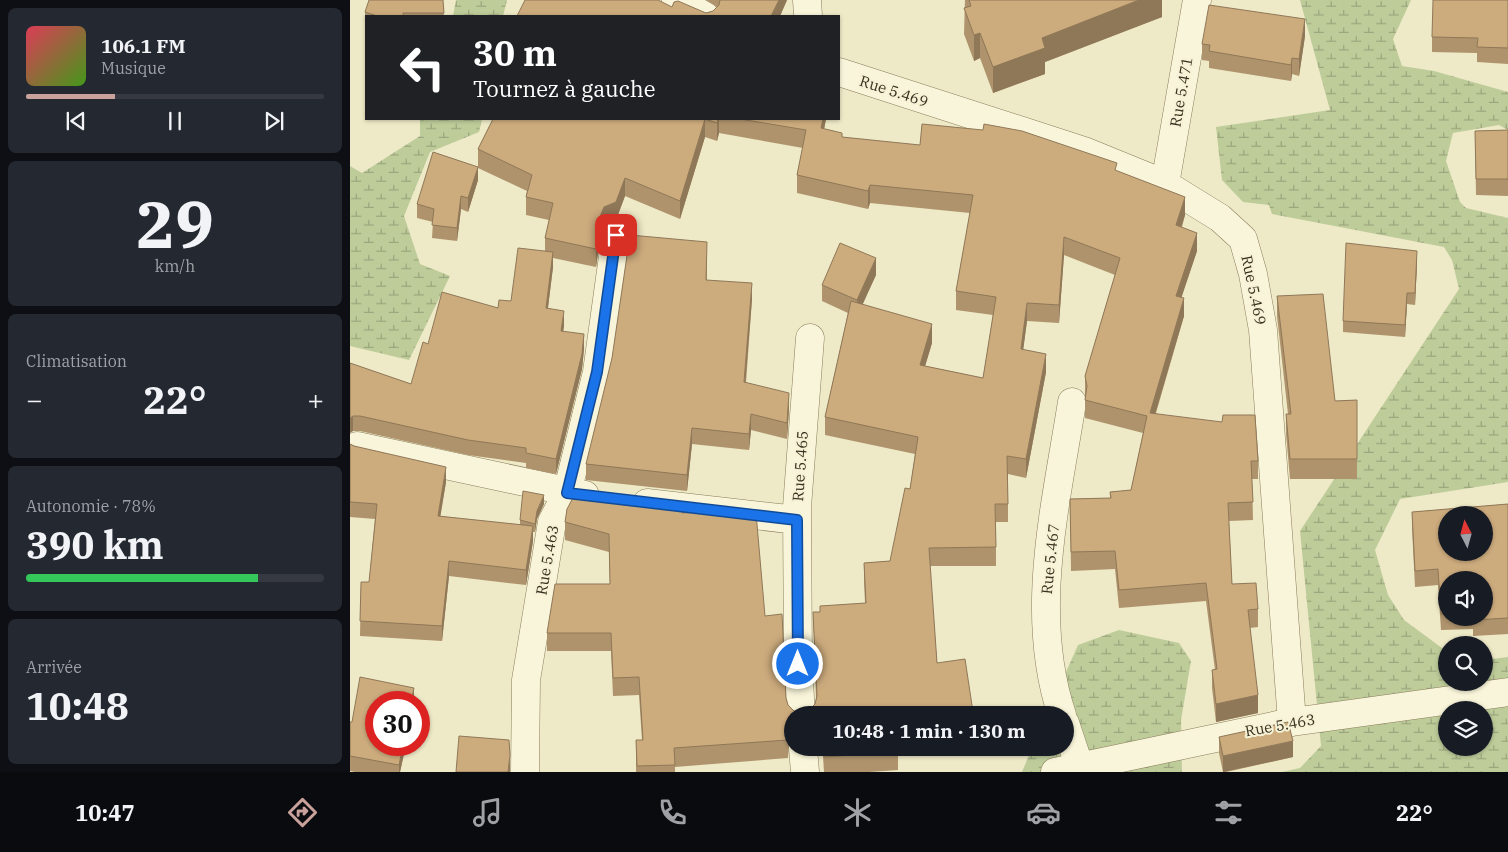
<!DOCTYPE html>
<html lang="fr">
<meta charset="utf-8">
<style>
:root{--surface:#171b24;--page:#242831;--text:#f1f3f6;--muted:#9ea1a6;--line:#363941;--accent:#c9a29b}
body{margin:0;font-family:"IBM Plex Serif",serif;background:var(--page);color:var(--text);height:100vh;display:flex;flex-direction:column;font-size:19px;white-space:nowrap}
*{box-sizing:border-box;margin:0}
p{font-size:16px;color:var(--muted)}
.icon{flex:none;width:28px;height:28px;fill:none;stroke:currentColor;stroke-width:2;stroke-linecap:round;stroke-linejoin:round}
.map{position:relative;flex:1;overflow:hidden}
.sheet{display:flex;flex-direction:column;gap:8px;padding:8px;background:#0d0f14;width:350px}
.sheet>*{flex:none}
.top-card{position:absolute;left:15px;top:15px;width:475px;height:105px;border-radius:0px;box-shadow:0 1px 4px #0004;background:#202124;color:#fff;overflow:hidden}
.needle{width:32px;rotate:354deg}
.controls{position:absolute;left:1088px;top:506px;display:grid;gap:10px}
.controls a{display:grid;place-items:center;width:55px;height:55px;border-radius:50%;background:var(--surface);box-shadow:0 1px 4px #0004;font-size:25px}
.speed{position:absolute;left:15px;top:691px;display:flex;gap:10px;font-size:25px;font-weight:700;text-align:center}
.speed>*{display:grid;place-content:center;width:65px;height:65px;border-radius:50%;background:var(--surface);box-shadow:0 1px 4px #0004;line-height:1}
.speed .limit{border:8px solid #d22;background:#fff;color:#111}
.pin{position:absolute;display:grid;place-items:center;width:42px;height:42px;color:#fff;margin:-21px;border-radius:10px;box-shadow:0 2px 8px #0006}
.me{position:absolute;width:55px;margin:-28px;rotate:0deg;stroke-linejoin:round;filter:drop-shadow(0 0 4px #0008)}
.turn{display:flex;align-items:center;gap:18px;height:105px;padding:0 25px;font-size:22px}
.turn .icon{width:65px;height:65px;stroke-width:2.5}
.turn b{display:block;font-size:35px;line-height:42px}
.big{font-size:38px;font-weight:700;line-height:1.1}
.sheet .tile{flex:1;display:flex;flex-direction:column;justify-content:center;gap:8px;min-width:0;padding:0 18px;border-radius:8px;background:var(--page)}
.sheet .dial{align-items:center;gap:0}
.dial b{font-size:65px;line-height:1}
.song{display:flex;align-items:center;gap:15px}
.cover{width:60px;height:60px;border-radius:8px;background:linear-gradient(135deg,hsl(350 70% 55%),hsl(100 70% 35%))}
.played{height:5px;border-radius:2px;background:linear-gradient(90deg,var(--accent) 30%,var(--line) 30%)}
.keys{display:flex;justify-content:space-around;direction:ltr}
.heat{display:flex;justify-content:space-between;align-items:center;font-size:28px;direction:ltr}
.charge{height:8px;border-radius:4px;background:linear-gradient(90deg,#34c759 78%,var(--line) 0)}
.trip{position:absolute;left:434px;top:706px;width:290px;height:50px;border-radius:25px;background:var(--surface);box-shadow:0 1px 4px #0004;font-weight:700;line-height:50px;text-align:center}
.tabs{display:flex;height:80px;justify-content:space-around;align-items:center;background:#090b0e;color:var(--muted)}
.tabs .icon{width:35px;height:35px}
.tabs .current{color:var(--accent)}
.tabs b{font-size:22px;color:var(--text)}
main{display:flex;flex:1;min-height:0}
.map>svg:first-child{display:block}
</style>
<main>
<section class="sheet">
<div class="tile">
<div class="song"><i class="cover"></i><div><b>106.1 FM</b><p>Musique</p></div></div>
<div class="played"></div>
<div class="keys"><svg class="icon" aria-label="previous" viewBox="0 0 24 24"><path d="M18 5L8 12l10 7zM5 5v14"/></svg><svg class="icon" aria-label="pause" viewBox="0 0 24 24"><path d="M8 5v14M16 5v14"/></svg><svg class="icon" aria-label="next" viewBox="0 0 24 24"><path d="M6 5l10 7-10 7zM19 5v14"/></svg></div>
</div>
<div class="tile dial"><b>29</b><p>km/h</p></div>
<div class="tile"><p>Climatisation</p>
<div class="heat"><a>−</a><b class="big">22°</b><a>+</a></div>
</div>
<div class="tile"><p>Autonomie · 78%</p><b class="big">390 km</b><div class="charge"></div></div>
<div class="tile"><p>Arrivée</p><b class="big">10:48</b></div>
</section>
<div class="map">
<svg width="1158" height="772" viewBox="0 0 1158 772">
<defs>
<pattern id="wetland-marsh" width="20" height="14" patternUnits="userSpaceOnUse" patternTransform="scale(1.25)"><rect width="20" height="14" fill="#becc9a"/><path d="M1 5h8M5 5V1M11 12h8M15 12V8" fill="none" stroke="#9ba67d"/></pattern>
</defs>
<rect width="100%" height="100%" fill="#eee9c6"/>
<path fill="url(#wetland-marsh)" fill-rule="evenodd" d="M106 0H157L153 16H103Z
M950 0H1061L1043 39 1052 66 1084 71 1158 92V130L1149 125 1103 133 1096 161 1110 202 1116 208 1158 218V482L1050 499 1025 550 1038 595 1054 620 1096 651V682H1134V660L1158 657V772H932L950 768 971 746 950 531 1109 289 1102 260 1094 247 922 214 919 205 893 202 872 180 866 127 980 110ZM1096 710H1134V748H1096Z
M70 119H132L129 132 80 152 54 216 70 264 100 276 59 360 0 346V166L12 173 70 136Z
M769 630 829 643 841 661 831 720 832 772H672L682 748H715V715H697L728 645Z"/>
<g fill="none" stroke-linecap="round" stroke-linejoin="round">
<defs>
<path id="minor" d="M326 0 355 16
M457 0 458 16
M489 72 734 151 815 184 870 218 893 239 903 274 913 330 942 722
M815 184 847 0
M7 446 235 495
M297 503 447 520
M451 715 448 664 447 507 460 338
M712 715C678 613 706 505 722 402
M715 723 729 765
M453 748 455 772
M175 772 176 680 202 522 217 493 247 372 266 235
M705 772 942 722 1158 692"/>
</defs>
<use href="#minor" stroke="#8a7c5c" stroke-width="29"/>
<use href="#minor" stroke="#f9f5da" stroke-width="28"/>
</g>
<path fill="#af936c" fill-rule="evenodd" d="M93 0 94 16H16V21L15 20V12Z
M356 0H437L430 16H167L322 7 356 13 363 11 367 7Z
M615 0H812V17L695 62V74L643 93 630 58 624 61 614 34Z
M1158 0V64L1127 62V53L1082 52V37Z
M955 36 949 76 942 74 941 81 859 68V61L852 60V44Z
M143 119H476L474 129 492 137 767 171 835 215 832 227 847 251 831 297 834 316 806 413 908 461V479H902L903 520 879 521 882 584 908 609V627L900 628 908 713 866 722 862 688V670H865L856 601 769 608 765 569 721 571 720 499 760 498V492L781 490 793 433 735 418V376L765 275 714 255 709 323 677 321 673 349 696 372 676 478 658 474V522H646V566H580L587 663 623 712V715H442V737L439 741 438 758 325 767V772H286V740H292L289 695 263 696 261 651H197V633L260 584 259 552 215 540V522L333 513 415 616 438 705 444 711 451 712 459 710 465 704 466 698 463 612H470L515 603 514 581V563L540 561 560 489 565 454 475 435V417L498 313 472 301V285L526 275 512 304 582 343 575 366 633 378 643 315 606 310V291L620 213 520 203 518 209 447 193V175L453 148 369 133 367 141 355 137 330 219 275 196 266 220 254 225 251 232 246 267 203 258V267L198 308 214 326 213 331 234 349 232 369 206 474 176 468V463L118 455 10 431H3L0 363 61 384 78 344 161 301 195 251V238L199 220 176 215V197L177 191 128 168V180L118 212 111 209 107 241 82 238 83 222 67 218V204L128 167V149Z
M1158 130V196L1126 195 1125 131Z
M357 258V280L402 299 396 383 439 409 437 439 401 430 399 450 342 444 337 491 236 480V464Z
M1067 263 1065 305 1057 304 1055 337 993 332V321Z
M927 296 985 401 1007 400V479H940L936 434V414H938L927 316Z
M0 444 96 482 90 516 170 525V520L194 504 187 519 185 532H183V541L176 585 99 576 92 641 10 636 11 582H19L25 519 0 517Z
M1158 504V634L1123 636V629L1091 630 1088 585 1065 587 1062 528V512ZM1096 580 1134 618H1096Z
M64 702 26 745H56L50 772H5L0 771V722H2Z
M869 737 943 757 876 772H873L869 753Z
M468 748H574L548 751V770L519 772H474L473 756H469Z"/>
<path fill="#8f7858" d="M429 0H437L430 16H421Z
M789 0H812V17L695 62V74L643 93V67L692 38Z
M955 19V36L949 76V59Z
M630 33V58L624 61V35Z
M942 58V74L941 81V65Z
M355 119V137L330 219V201Z
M368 119H369V133L367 141V123Z
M473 119H476L471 146V128Z
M128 167V180L118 212V198Z
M275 178V196L266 220 254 225 251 232 246 267V249L251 214 254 207Z
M520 185V203L518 209V191Z
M111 196V209L107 241V228Z
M835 197V215L826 243V225Z
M847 233V251L826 314V296Z
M714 237V255L709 323V305Z
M1067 251V263L1065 305V293Z
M203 252V267L196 323V308Z
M526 258V275L507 317V300Z
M402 283V299L394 398V382Z
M1057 293V304L1055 337V325Z
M834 298V316L800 431V413Z
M677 303V321L671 367V349Z
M214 311V326L211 346V331Z
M582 324V343L570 383V365Z
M234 334V349L232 369 206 474V459Z
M696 354V372L676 478V459Z
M439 393V409L437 439V423Z
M401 414V430L399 450V434Z
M3 416V431L0 433V418Z
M342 428V444L337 491V475Z
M96 467V482L88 531V516Z
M194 495V504L187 519 185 532V524L187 511Z
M183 526V541L176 585V570Z
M99 561V576L92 641V626Z
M64 688V702H61Z
M908 695V713L866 722V704Z
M442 719V737L439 741 438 758 439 723Z
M943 741V757L873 772V756Z
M53 745H56L50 772H49V765Z
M160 755V772H158Z"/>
<path fill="#ccab7d" stroke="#8f7858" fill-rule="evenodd" d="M19 0H93L94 13H53V16H27L15 12Z
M175 0H308L322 7 324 2 328 1 356 13 363 11 369 5 370 0H429L421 16H167Z
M619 0H789L692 38 695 48 643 67 630 33 624 35 614 8 621 6Z
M1083 0H1158V48L1127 47 1128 38 1082 37Z
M859 5 955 19 949 59 942 58 941 65 859 51 860 45 852 44Z
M143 119H368L367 123 355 119 330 201 275 178 266 202 254 207 251 214 246 249 195 238 203 203 176 197 182 175 128 149Z
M390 119H473L471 128 492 133V137L570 145 572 124 633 130 634 124 672 131 767 163 765 170 835 197 826 225 847 233 826 296 834 298 800 413 872 422 873 415H905L908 461H901L903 502 878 503 882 584 906 583 908 609 898 610 908 695 866 704 862 670 867 669 856 583 769 590 765 551 721 552 720 499 761 498 760 492 781 490 797 416 735 400 737 386 735 376 770 258 714 237 709 305 677 303 671 349 696 354 676 459 657 456 658 504H645L646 547 579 548 587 663 615 659 623 712 605 715H456L452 714 442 715V719L439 723 438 740 324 748 325 765 287 766 286 740H293L289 677 263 678 261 633H197L205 584H260L259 534 215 522 217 509 226 492 333 504 332 513 379 510 406 513 415 616 432 614 436 698 438 705 444 711 451 712 459 710 465 704 467 696 463 612H470V606L516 603 514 563 540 561 555 488 560 489 568 437 475 417 501 301 582 324 570 365 633 378 646 297 606 291 623 195 520 185 518 191 447 175 456 130Z
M1158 130V179H1126L1125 131Z
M83 152 128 167 118 198 111 196 107 228 82 225 84 209 67 204Z
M280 235 357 242 356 280 402 283 394 382 439 393 437 423 401 414 399 434 342 428 337 475 236 464 262 358Z
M490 243 526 258 507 300 472 285Z
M996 243 1067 251 1065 293H1057L1055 325 993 321Z
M168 248 203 252 196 308 214 311 211 331 234 334 232 354 206 459 176 453V448L118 440 10 416H3L0 418V363L61 384 73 342 78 344 92 292 148 308 149 300 161 301Z
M973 294 985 401 1007 400V459H940L936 414H941L927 296Z
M0 444 4 446 96 467 88 516 183 526 176 570 99 561 92 626 10 621 11 582H19L27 504 0 502Z
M173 491 194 495 187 511 185 524 170 520Z
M1158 504V618L1123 620V618H1134V580H1096V614H1091L1088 569 1065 571 1062 512ZM1096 515H1134V552H1096Z
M10 677 64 688 61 702H26V745H53L49 765 0 756V722H2Z
M938 722 943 741 873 756 869 737Z
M109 736 159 740 160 755 158 772H106Z
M473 748H548V752L474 757Z"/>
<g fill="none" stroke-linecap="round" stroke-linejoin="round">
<defs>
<path id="route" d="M266 235 247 372 217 493 447 520 448 664"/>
</defs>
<use href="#route" stroke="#114b97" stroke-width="12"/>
<use href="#route" stroke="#1a73e8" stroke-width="9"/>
</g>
<g text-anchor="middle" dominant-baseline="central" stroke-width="4" stroke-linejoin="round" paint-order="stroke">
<g font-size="15" fill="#3a3120" stroke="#f5f2d6">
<text transform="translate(544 91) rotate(18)">Rue 5.469</text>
<text transform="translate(831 92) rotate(-80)">Rue 5.471</text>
<text transform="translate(904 290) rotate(78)">Rue 5.469</text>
<text transform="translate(450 466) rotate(-86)">Rue 5.465</text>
<text transform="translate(700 559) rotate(-84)">Rue 5.467</text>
<text transform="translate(197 560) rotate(-80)">Rue 5.463</text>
<text transform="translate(930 725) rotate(-10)">Rue 5.463</text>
</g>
</g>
</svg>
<div class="controls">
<a><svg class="needle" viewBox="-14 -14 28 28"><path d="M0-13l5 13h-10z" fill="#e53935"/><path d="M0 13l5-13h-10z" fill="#9ea1a6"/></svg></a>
<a><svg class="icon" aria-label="sound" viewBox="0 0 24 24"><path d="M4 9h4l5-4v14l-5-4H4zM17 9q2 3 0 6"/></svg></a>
<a><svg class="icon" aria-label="search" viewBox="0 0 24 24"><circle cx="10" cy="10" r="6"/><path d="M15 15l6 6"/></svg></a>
<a><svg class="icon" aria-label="layers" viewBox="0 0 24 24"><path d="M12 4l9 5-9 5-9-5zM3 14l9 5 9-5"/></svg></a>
</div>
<div class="speed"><div class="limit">30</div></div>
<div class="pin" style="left:266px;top:235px;background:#d93025"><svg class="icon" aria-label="arrive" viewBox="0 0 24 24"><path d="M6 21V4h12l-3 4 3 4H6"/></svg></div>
<svg class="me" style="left:448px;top:664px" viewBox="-20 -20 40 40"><circle r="17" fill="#1a73e8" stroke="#fff" stroke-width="3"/><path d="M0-11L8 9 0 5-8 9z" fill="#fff"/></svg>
<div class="trip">10:48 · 1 min · 130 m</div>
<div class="top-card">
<div class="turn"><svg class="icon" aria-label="left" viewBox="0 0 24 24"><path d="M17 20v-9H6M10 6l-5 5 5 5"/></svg><div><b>30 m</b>Tournez à gauche</div></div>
</div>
</div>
</main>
<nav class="tabs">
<b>10:47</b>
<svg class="icon current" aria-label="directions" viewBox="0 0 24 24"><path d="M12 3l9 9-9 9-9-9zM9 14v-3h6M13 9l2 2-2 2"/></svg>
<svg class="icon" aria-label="music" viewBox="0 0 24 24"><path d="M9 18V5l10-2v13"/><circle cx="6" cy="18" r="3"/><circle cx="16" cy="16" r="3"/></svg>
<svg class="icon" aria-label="phone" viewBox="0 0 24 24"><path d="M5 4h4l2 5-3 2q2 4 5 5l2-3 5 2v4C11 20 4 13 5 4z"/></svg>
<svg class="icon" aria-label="climate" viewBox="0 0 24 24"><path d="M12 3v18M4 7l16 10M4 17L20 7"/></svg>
<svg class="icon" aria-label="car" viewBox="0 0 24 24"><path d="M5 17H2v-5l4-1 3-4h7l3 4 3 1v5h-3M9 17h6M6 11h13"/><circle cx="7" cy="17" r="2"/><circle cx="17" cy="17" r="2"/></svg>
<svg class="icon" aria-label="filters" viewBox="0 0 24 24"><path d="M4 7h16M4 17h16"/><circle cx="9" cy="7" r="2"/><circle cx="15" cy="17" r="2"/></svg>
<b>22°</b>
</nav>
